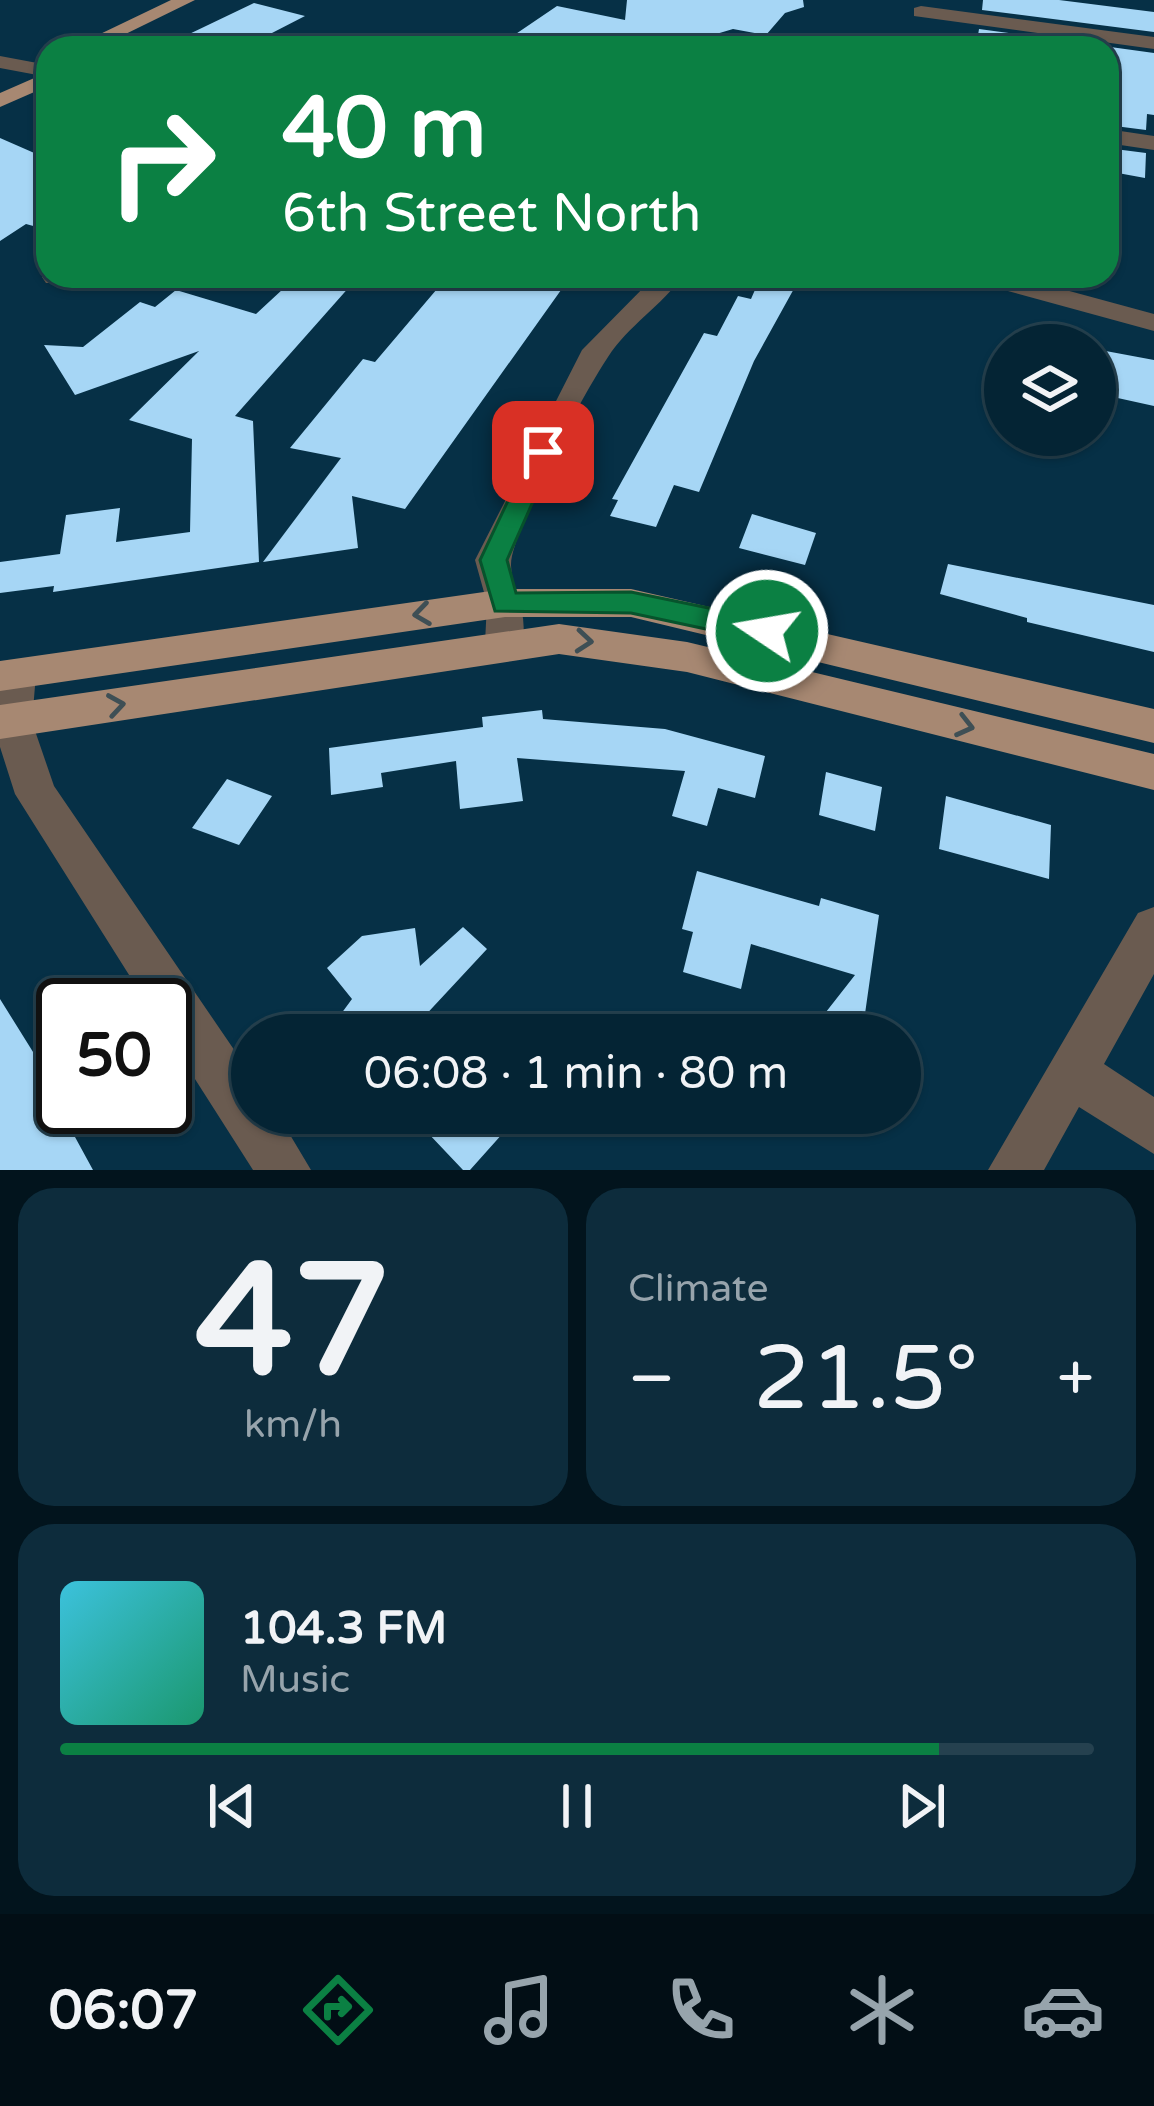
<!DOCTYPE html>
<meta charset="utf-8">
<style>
:root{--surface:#042434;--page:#0d2c3c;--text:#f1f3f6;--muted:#97a4ac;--line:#25414f;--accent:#0b8043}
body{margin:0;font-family:"Varela Round",sans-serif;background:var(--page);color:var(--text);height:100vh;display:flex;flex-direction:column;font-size:45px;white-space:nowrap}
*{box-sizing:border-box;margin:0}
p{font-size:39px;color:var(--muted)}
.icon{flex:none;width:66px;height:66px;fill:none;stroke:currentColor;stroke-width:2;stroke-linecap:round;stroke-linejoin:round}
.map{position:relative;height:1170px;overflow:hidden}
.panel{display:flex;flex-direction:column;gap:18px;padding:18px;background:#02141d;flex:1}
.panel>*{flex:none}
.hud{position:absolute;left:36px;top:36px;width:1083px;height:252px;border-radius:36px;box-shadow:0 3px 9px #0004,0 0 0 3px var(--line);background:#0b8043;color:#fff;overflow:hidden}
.fabs{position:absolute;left:984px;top:324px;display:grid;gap:24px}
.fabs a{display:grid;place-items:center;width:132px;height:132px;border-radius:50%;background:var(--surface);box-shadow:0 3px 9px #0004,0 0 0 3px var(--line);font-size:60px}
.speed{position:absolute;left:36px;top:978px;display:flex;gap:24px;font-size:60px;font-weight:700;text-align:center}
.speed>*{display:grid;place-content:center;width:156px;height:156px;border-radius:50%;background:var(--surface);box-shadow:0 3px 9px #0004,0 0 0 3px var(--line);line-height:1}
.speed .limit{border:6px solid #111;border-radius:18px;background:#fff;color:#111}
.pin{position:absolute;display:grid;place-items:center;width:102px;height:102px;color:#fff;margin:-51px;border-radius:24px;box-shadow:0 6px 18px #0006}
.me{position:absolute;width:132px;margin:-66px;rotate:282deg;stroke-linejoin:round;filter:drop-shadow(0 0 9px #0008)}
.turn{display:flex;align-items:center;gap:42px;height:252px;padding:0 48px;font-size:54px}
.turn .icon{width:156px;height:156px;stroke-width:2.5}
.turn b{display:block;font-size:84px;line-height:102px}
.big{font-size:90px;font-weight:600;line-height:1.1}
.panel .widget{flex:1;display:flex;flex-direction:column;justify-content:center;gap:18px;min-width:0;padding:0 42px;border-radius:36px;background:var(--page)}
.panel .dial{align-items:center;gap:0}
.dial b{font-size:156px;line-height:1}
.song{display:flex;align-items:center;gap:36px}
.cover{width:144px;height:144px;border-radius:18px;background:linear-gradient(135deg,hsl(190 70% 55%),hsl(160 70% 35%))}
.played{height:12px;border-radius:6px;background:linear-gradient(90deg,var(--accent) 85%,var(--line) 85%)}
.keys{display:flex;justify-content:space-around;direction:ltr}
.heat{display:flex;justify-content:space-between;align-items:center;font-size:66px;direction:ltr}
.panel .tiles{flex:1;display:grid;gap:18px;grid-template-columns:1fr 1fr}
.widget:last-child{grid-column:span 2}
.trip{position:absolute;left:231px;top:1014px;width:690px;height:120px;border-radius:60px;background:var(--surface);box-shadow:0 3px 9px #0004,0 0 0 3px var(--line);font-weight:600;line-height:120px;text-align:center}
.menu{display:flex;height:192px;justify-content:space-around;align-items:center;background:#020e15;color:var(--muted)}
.menu .icon{width:84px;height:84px}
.menu .current{color:var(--accent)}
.menu b{font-size:54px;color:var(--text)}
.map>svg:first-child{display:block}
</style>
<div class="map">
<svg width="1154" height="1170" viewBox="0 0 1154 1170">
<rect width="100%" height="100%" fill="#063046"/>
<path fill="#a6d6f5" d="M627 0H803L804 7 785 13 766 35 733 29 686 43 685 48H495L557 6 625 20Z
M983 0H1059L1154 12V32L982 10Z
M254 3 305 16 243 48H160Z
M979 29 1154 53V115L1147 114 1146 130 1107 125V48H976Z
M0 138 48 159V230L26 224 0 241Z
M1107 148 1146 153 1145 178 1107 171Z
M297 276H359L235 416 253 421 259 562 53 592 54 586 0 593V562L60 554 66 515 120 508 116 542 190 532 192 439 129 420 199 351 75 395 44 345 83 347 140 302 155 307 176 290 256 314Z
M448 276H571L405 509 352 496 358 548 263 562 341 458 290 448 363 359 375 362Z
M761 276H801L754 361 699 492 674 485 656 527 610 516 618 500 612 499 704 333 717 336 738 296 751 299Z
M1095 349 1154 360V406L1095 393Z
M752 514 816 533 805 565 739 548Z
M948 564 1154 605V652L1027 622V618L940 594Z
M542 710 543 719 665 729 765 756 755 798 718 788 707 826 672 816 685 771 517 758 523 801 460 809 456 761 381 773 383 787 331 795 329 748 483 727 482 717Z
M826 772 882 787 875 831 819 815Z
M227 779 272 796 239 845 192 828Z
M946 796 1051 825 1049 879 939 849Z
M697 871 819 906 821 898 879 915 862 1035H808L855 975 751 944 741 989 683 972 693 932 682 929Z
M463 927 487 949 407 1035H354L338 1018 352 999 327 968 362 936 415 928 420 966Z
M0 999 43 1068 39 1071 93 1170H0Z
M409 1113H521L470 1170H463Z"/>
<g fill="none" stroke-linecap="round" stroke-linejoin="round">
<path fill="#6a5b50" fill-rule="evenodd" d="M921 6 1154 37V49L914 16V8Z
M0 56 48 65V77L0 68Z
M1107 129 1154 136V150L1107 143Z
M48 270V276H70L64 283H46L42 277Z
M655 276H683C662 305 628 326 608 357 578 403 525 504 512 556 505 585 537 617 517 653L504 658 491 653 485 643 487 603 475 560 582 350Z
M971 276H1014L1154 314V331L975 282Z
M17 659 31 663 36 674 32 722 54 786 252 1076V1113H277L311 1170H253L165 1032V1005H148L15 794 0 747V670Z
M1154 907V974L1104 1064 1154 1097V1154L1079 1107 1044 1170H988L1138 913Z"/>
<path fill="#a78872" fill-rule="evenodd" d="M171 0H195L97 48H71Z
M48 72V86L0 107V93Z
M505 589H631L1154 709V743L631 617H505L0 691V661Z
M559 624 687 642 1154 754V790L687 672 559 654 0 739V705Z"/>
</g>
<defs><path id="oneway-chevron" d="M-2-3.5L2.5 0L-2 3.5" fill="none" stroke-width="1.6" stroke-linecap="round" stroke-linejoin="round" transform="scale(3)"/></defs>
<g stroke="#3e4f55">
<use href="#oneway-chevron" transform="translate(422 614) rotate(172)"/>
<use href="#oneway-chevron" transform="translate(584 641) rotate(5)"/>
<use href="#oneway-chevron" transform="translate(116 705) rotate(-9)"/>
<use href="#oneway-chevron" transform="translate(965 726) rotate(14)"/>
</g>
<path fill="#0b8043" stroke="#07532c" stroke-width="3" d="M543 444 555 452 507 560 516 593 631 592 767 620 781 631 777 638 767 642 631 613 495 611 480 560 531 452Z"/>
</svg>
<div class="fabs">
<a><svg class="icon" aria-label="layers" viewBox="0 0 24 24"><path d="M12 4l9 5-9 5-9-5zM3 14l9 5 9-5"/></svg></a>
</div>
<div class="speed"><div class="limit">50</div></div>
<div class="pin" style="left:543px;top:452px;background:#d93025"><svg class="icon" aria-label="arrive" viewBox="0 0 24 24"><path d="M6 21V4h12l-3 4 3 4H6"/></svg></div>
<svg class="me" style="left:767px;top:631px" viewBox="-20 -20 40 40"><circle r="17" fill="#0b8043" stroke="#fff" stroke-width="3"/><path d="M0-11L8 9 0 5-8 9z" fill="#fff"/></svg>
<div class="trip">06:08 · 1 min · 80 m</div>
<div class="hud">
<div class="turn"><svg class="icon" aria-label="right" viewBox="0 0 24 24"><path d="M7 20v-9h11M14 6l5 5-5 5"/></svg><div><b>40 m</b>6th Street North</div></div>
</div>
</div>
<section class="panel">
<div class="tiles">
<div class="widget dial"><b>47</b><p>km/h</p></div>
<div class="widget"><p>Climate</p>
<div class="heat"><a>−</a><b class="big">21.5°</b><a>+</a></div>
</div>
<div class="widget">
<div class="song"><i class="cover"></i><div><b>104.3 FM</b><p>Music</p></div></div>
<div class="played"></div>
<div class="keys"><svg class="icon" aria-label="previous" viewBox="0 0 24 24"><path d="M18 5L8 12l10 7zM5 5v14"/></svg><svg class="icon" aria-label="pause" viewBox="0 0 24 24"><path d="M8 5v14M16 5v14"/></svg><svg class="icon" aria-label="next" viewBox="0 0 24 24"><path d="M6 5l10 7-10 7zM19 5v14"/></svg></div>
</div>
</div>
</section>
<nav class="menu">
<b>06:07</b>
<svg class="icon current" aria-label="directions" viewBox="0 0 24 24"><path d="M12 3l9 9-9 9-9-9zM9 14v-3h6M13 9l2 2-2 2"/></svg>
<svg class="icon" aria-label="music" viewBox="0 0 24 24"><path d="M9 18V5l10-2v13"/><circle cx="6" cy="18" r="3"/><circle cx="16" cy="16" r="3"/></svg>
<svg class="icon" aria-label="phone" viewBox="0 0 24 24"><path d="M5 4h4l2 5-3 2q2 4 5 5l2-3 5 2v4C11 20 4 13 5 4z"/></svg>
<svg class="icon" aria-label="climate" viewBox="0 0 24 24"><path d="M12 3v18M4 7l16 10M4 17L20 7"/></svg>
<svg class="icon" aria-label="car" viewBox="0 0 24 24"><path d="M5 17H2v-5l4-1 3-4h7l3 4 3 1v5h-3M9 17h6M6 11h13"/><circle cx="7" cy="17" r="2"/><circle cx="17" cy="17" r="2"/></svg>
</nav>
